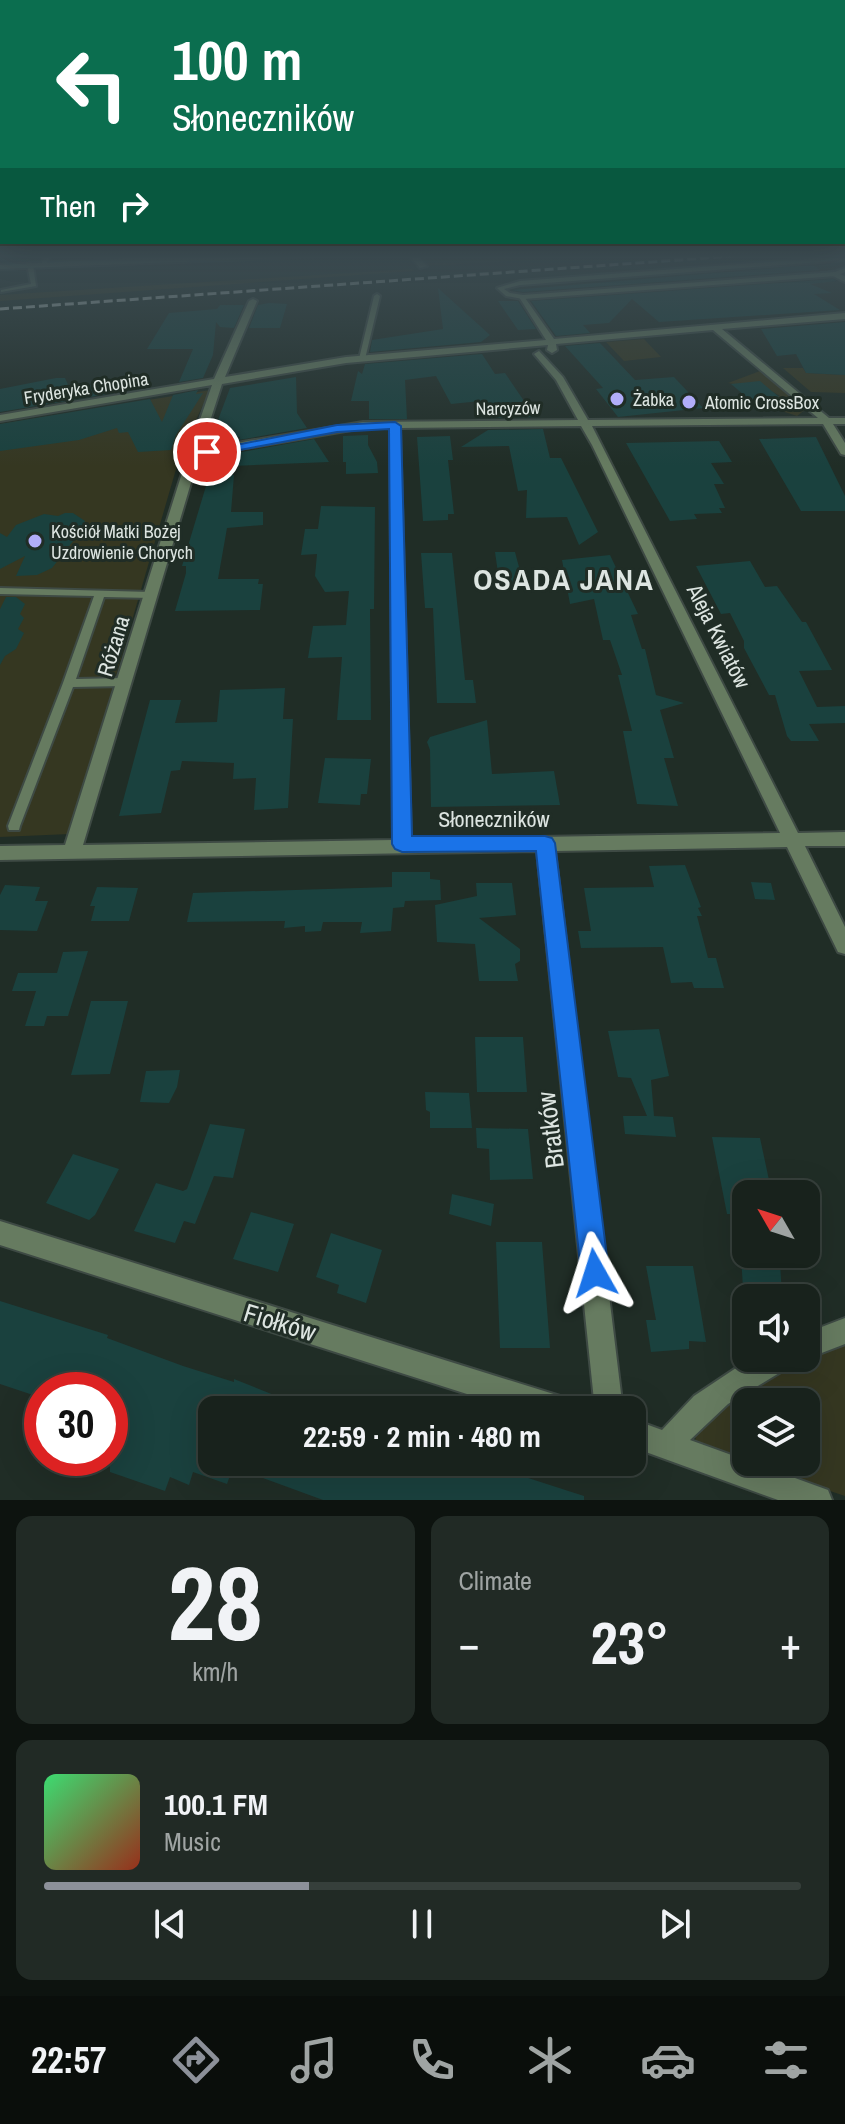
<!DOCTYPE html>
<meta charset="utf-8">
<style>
:root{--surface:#18221c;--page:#212a25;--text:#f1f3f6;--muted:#9fa4a3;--line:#363f3b;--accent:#8c9099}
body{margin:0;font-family:"Archivo Narrow",sans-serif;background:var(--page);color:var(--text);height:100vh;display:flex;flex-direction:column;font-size:30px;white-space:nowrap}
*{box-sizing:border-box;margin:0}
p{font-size:26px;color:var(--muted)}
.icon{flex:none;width:44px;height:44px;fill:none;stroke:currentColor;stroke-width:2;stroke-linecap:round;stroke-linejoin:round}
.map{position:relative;height:1500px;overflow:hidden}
.panel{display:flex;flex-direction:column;gap:16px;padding:16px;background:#0d130f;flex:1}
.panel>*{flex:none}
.top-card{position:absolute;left:0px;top:0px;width:846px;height:244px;box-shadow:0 8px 32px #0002,0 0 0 2px var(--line);background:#0b6e4f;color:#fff;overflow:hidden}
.needle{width:52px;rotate:309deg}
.controls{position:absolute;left:732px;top:1180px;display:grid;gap:16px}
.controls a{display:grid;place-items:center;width:88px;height:88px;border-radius:16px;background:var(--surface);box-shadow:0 8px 32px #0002,0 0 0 2px var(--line);font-size:40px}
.speed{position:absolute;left:24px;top:1372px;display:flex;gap:16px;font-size:40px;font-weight:700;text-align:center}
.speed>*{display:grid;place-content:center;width:104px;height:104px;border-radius:50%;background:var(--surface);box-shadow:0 8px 32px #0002,0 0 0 2px var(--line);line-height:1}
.speed .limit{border:12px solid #d22;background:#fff;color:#111}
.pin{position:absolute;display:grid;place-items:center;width:68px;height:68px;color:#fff;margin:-34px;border:4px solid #fff;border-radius:50%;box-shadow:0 2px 8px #0007}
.me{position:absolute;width:88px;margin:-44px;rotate:354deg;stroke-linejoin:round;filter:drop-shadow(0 0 6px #0008)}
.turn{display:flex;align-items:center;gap:28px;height:168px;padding:0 40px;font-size:36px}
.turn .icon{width:104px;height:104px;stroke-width:2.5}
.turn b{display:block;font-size:56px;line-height:68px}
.then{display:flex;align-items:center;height:76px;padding:0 40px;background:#0003;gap:16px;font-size:30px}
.big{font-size:60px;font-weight:700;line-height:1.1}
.panel .card{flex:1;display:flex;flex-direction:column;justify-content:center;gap:12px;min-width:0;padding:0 28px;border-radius:16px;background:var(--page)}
.panel .dial{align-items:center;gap:0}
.dial b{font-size:104px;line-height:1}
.song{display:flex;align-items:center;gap:24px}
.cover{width:96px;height:96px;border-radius:12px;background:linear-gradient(135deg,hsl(140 70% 55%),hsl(10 70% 35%))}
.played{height:8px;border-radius:4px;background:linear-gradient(90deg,var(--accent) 35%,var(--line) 35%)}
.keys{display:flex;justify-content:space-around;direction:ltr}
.heat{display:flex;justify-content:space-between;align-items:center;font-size:44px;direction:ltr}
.panel .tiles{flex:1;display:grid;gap:16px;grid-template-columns:1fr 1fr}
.card:last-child{grid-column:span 2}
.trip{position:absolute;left:198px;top:1396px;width:448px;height:80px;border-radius:16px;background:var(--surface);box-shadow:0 8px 32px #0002,0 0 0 2px var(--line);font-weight:700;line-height:80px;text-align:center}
.menu{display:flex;height:128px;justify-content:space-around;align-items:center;background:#0a0e0b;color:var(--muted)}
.menu .icon{width:56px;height:56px}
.menu .current{color:var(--accent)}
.menu b{font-size:36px;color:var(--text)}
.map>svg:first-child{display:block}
</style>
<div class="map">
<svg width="845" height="1500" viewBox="0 0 845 1500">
<rect width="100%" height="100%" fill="#202d26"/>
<path fill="#353721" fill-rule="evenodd" d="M419 257H574L428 266Z
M412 269 414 271 0 301V295Z
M644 339 661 357 624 361 606 342Z
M783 368H803L806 373 845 375V393L811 392Z
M760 371 806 409 797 416 751 401 780 396C757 381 748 388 728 383Z
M210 390 181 452 70 834 0 837V424Z
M845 1341V1496L695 1446 697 1420 764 1380ZM746 1402H806V1462H746Z"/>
<path fill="#1a413e" d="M813 265 820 270 523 292 512 290Z
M833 279 837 281 810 284 832 293 814 294 840 310 659 322 632 299 609 323 583 325 590 333 556 336 531 301Z
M438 288 490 335 481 342 370 352 372 340 443 329Z
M498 301H518L536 329 518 330Z
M269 303 287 304 280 328H249L258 305Z
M220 305H244L234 328 220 327 216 322 213 355 203 378 179 382 193 349H147L169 313 217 309Z
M845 322V375L806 373 796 354 777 356 761 329Z
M600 343 635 380 674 377 703 408 618 417 596 389 603 388 565 346Z
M482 354 495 374 505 373 535 417 489 418 481 401 451 404 436 376 405 380 407 419H369V401H351L358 371 362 374 365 364Z
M296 377 297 413 307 428 239 440 240 437 212 436 230 388Z
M56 378H65L70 389 115 381 120 392 0 412V389Z
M760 381 779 397 750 400 731 384Z
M198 390 196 394 203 393 176 435 171 450 138 452 128 432 119 433 117 428 79 440 0 451V424L150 399 162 422 173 395Z
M543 429 550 458H561L598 532 579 545 567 517 526 518 527 490 518 491 509 446 461 447 488 430Z
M368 435V445L377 462 378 473 346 474V462H343V436Z
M450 436 453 460H448L454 514H448V520L423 521 417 437Z
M816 437 845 496V511H801L759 439Z
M314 439 329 462 232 466 236 453Z
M719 441 732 462 711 463 724 484H714L725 508H719L722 513 694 514 697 519 670 521 626 443Z
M234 475 231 512H263V525L227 528 218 579H259L258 584H263L260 610 175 611 186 573V566H182L209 476Z
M321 506 375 507 374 609H370L371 720H337L342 657 308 658 313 626 346 625 349 591 325 592 315 576 317 554 301 555 305 529H318Z
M65 513H73L85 521 81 531 52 568 37 575 16 576 25 556 0 569V533L7 537 16 525 44 514 58 516Z
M495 552H515L524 586 500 587Z
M421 553H452L465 680H473L476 703H437L433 608H425Z
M610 555 638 614 631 615 642 649H645L656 695 684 703 660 710 674 758H664L678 806 637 804 623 731H632L618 675H622L610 640H603L594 599 570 604 562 560Z
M750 561 765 587 777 586 802 622H806L832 670 799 671 817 707 845 706V723L809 724 819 741H791L787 736 775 695H769L744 648V641L730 613 721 614 696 566Z
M6 597H16L25 604 20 614 24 618 18 629 24 633 16 649 5 656 0 665V609Z
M285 688 283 719H293L288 808 254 810 256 778 233 779 234 763 182 761 180 770 171 771 161 813 119 816 150 700H181L175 723 217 722 220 690Z
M487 720 492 774 554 771 560 805 431 807 430 750 427 742 430 737Z
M325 758 371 759 367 794H361L360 805 318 803Z
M685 865 701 907 698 908 702 916H697L708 958H716L724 988H694L692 982 671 983 663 947 581 948 578 931H591L584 888 654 887 649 866Z
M392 872H430V879L440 880 441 900 405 901 404 907 393 908 391 931 360 933 362 922H323L321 931 305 932V926L284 928 285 921 187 922 193 893 392 887Z
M751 882 771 883 775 900 755 899Z
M476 883H512L516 915 479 918 520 949V961L515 964 518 981H479L475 944 437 942 435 905 477 896Z
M5 885 40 887 35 901H48L37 931 0 930V895Z
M97 887 138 888 129 921H91L95 906H90Z
M88 951 68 1016H47L44 1026H25L36 991H12L18 973H57L63 952Z
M91 1001H128L110 1074 71 1075Z
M659 1029 669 1076 651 1080 654 1116 673 1117 676 1137 625 1134 623 1116H647L631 1078 618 1077 608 1031Z
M475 1037H523L527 1092H477Z
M180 1070 177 1087 169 1103 140 1102 146 1071Z
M425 1092 469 1093 472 1128H430V1112L426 1110Z
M210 1124 245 1129 233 1178 214 1176 195 1224 184 1221 175 1243 134 1231 156 1183 183 1191 187 1189Z
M476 1128 528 1129 533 1179 490 1180 489 1149 477 1148Z
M712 1137 760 1138 772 1194H746V1214H727Z
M73 1154 119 1169 95 1215 89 1220 46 1203Z
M452 1194 494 1204 491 1226 449 1214Z
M251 1212 294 1224 278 1272 233 1259Z
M331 1233 382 1250 366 1303 337 1293 339 1285 316 1277Z
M496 1242H542L550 1348H500Z
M741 1257 780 1263 782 1294 743 1287Z
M646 1266H693L706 1342 689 1341V1349L651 1352 646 1320H656Z
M0 1301 108 1335 107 1338 183 1366 234 1382V1379L306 1408 212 1410V1462H478L584 1496V1500H323L233 1467 227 1484 193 1472 189 1485 170 1477 165 1491 110 1472V1390H42V1398L0 1384Z"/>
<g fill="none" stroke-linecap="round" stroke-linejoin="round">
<defs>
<path id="service" d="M45 256H51L44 267 41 265Z
M845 256V260L520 285 504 289 510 293 523 295 835 272 845 268V272L836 276 523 299 506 296 497 288 520 281Z
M30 263 33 265 36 286 1 292V290L31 284 27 265Z
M377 294 380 296 365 359 362 361 359 359 374 296Z
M0 588 151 592 156 595 151 598 104 597 76 679 125 678 131 682 125 686 73 687 20 826 19 830H9L8 826 63 683 94 596 0 594Z"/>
<path id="minor" d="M322 256 0 269V265L154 257Z
M410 256H418L427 266 420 268Z
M833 272 845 276V282L833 276Z
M523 295 554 339 845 313V319L722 329 829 418H845V424H833L845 443V455L841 454 823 424 592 426 798 833 845 832V846H805L845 927V954L838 952 787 847 555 851 623 1410H595L537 851 0 860V846L65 845 188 454 212 385 0 421V415L214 379 249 301 253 299 257 301 225 377 346 357 546 340 519 297ZM713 330 818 418 588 420 563 377 539 351 534 354 556 380 578 420 363 422 201 449 222 384 346 363 548 345 547 350 552 353 557 350 556 344ZM581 426 592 445 780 833 411 839 400 428ZM363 428H390L393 840 83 845 199 456Z
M0 1221 560 1396 570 1400 574 1410H517L0 1245Z
M845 1318V1344L806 1359 803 1358H806V1333Z
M751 1358H793L789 1367 728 1404 690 1440 828 1490 832 1500H778L632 1447V1419L662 1430 694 1396Z"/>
</defs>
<use href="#service" stroke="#3e4a44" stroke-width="4"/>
<use href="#minor" stroke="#3e4a44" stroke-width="4"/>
<use href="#service" fill="#667b60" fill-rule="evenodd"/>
<use href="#minor" fill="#667b60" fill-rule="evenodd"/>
<path stroke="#bdc5c1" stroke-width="3" stroke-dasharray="9 4" stroke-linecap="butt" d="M0 309 734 256"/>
</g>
<linearGradient id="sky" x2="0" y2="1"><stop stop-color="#121915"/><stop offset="0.55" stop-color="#3c4c52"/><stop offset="1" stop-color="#3c4c52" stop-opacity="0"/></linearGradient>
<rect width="845" height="466" fill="url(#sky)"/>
<path fill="#1a73e8" stroke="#114b97" stroke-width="2" d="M395 422 401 426 412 836H545L552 838 555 843 609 1273 605 1283 595 1287 585 1283 581 1273 536 851 402 852 395 849 392 844 389 429 337 432 207 456 201 452 337 425Z"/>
<g fill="#b2adf9" stroke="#202d26" stroke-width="3">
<circle cx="617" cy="399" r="8"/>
<circle cx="689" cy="402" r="8"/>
<circle cx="35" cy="541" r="8"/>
</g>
<g text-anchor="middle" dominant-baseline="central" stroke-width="6" stroke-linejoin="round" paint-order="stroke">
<g font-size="18" fill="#dde5e1" stroke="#202d26">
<text transform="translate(86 388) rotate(-9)">Fryderyka Chopina</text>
<text transform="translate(508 408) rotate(-1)">Narcyzów</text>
</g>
<g font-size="18" fill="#dde5e1" stroke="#202d26" text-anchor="start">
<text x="633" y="399">Żabka</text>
<text x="705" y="402">Atomic CrossBox</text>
<text x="51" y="531">Kościół Matki Bożej<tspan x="51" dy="21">Uzdrowienie Chorych</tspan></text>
</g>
<g font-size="22" fill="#dde5e1" stroke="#202d26">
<text transform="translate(719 636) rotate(63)">Aleja Kwiatów</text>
<text transform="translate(113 646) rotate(-73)">Różana</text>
<text x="494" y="819">Słoneczników</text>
</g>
<g font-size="26" fill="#dde5e1" stroke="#202d26">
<text transform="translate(550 1130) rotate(-97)">Bratków</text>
<text transform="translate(280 1322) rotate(17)">Fiołków</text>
</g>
<g font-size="30" font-weight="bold" letter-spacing="2" fill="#dde5e1" stroke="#202d26">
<text x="564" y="579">OSADA JANA</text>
</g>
</g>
</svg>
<div class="controls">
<a><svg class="needle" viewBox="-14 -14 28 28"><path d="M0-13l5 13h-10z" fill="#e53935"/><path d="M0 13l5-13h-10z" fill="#9fa4a3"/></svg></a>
<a><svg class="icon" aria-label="sound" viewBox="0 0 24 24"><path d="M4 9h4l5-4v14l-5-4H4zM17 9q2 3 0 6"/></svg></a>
<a><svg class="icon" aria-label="layers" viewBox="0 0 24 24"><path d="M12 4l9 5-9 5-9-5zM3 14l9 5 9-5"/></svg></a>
</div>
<div class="speed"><div class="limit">30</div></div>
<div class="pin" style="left:207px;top:452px;background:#d93025"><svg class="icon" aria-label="arrive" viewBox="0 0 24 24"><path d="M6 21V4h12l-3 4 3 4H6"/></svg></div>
<svg class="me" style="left:595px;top:1273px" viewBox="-20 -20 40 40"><path d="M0-17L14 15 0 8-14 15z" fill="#1a73e8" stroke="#fff" stroke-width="4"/></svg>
<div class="trip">22:59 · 2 min · 480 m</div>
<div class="top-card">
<div class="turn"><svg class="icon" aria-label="left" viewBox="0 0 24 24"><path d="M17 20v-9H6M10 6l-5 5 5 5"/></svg><div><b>100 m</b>Słoneczników</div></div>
<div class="then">Then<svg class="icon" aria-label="right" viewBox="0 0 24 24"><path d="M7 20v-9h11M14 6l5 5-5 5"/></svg></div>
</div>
</div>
<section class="panel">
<div class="tiles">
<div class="card dial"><b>28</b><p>km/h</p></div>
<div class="card"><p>Climate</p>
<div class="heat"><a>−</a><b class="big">23°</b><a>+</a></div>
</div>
<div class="card">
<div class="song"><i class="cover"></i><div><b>100.1 FM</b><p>Music</p></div></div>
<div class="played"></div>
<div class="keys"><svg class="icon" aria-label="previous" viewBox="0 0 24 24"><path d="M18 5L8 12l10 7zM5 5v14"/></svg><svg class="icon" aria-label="pause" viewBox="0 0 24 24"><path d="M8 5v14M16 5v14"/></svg><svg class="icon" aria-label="next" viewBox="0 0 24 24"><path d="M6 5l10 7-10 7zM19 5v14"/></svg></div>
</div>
</div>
</section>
<nav class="menu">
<b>22:57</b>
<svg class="icon current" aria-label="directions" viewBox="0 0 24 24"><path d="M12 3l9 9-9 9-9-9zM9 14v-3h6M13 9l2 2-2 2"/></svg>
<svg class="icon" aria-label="music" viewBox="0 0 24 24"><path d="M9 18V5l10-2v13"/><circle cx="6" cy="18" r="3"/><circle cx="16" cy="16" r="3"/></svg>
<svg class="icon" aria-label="phone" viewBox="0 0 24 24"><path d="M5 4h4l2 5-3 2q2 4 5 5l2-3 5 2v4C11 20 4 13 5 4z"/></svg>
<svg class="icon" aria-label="climate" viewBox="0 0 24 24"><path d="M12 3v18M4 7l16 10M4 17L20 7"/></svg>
<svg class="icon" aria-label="car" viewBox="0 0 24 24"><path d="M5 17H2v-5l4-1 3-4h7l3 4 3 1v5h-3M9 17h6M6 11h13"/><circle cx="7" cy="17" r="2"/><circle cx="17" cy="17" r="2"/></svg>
<svg class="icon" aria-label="filters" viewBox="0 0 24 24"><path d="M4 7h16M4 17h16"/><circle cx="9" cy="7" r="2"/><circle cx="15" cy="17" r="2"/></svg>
</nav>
